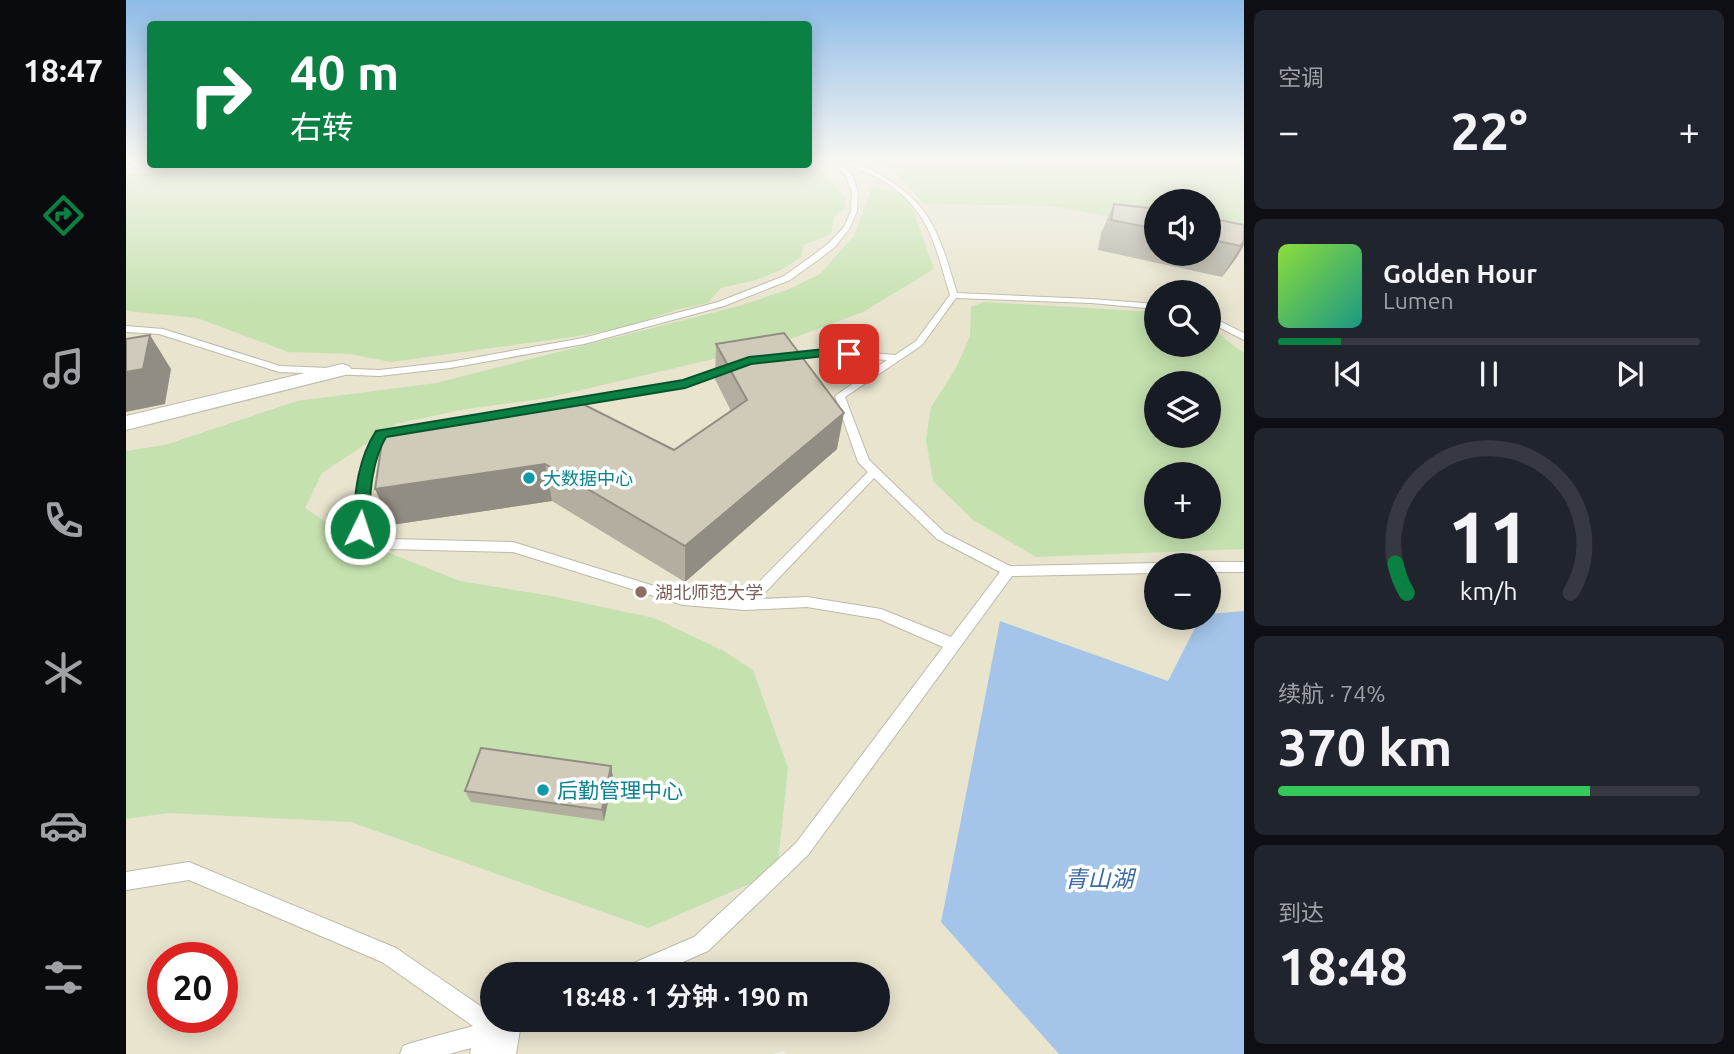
<!DOCTYPE html>
<html lang="zh">
<meta charset="utf-8">
<style>
:root{--surface:#171b24;--page:#20242c;--text:#f1f3f6;--muted:#9ea1a6;--line:#363941;--accent:#0b8043}
body{margin:0;font-family:Ubuntu,"Noto Sans SC",sans-serif;background:var(--page);color:var(--text);height:100vh;display:flex;flex-direction:column;font-size:26px;white-space:nowrap}
*{box-sizing:border-box;margin:0}
p{font-size:23px;color:var(--muted)}
.icon{flex:none;width:38px;height:38px;fill:none;stroke:currentColor;stroke-width:2;stroke-linecap:round;stroke-linejoin:round}
.map{position:relative;flex:1;overflow:hidden}
.drawer{display:flex;flex-direction:column;gap:10px;padding:10px;background:#0d0f14;width:490px}
.drawer>*{flex:none}
.banner{position:absolute;left:21px;top:21px;width:665px;height:147px;border-radius:7px;box-shadow:0 4px 18px #0003;background:#0b8043;color:#fff;overflow:hidden}
.tools{position:absolute;left:1018px;top:189px;display:grid;gap:14px}
.tools a{display:grid;place-items:center;width:77px;height:77px;border-radius:50%;background:var(--surface);box-shadow:0 4px 18px #0003;font-size:35px}
.speed{position:absolute;left:21px;top:942px;display:flex;gap:14px;font-size:35px;font-weight:700;text-align:center}
.speed>*{display:grid;place-content:center;width:91px;height:91px;border-radius:50%;background:var(--surface);box-shadow:0 4px 18px #0003;line-height:1}
.speed .limit{border:10px solid #d22;background:#fff;color:#111}
.pin{position:absolute;display:grid;place-items:center;width:60px;height:60px;color:#fff;margin:-30px;border-radius:14px;box-shadow:0 4px 10px #0006}
.me{position:absolute;width:77px;margin:-38px;rotate:4deg;stroke-linejoin:round;filter:drop-shadow(0 0 5px #0008)}
.turn{display:flex;align-items:center;gap:24px;height:147px;padding:0 28px;font-size:32px}
.turn .icon{width:91px;height:91px;stroke-width:2.5}
.turn b{display:block;font-size:49px;line-height:60px}
.big{font-size:52px;font-weight:700;line-height:1.1}
.drawer .card{flex:1;display:flex;flex-direction:column;justify-content:center;gap:10px;min-width:0;padding:0 24px;border-radius:10px;background:var(--page)}
.drawer .dial{align-items:center;gap:0}
.dial svg{height:182px;overflow:visible;fill:none;stroke:var(--line);stroke-width:7;stroke-linecap:round;text-anchor:middle}
.dial text{fill:var(--text);stroke:none}
.song{display:flex;align-items:center;gap:21px}
.cover{width:84px;height:84px;border-radius:10px;background:linear-gradient(135deg,hsl(90 70% 55%),hsl(170 70% 35%))}
.played{height:7px;border-radius:4px;background:linear-gradient(90deg,var(--accent) 15%,var(--line) 15%)}
.keys{display:flex;justify-content:space-around;direction:ltr}
.heat{display:flex;justify-content:space-between;align-items:center;font-size:38px;direction:ltr}
.charge{height:10px;border-radius:5px;background:linear-gradient(90deg,#34c759 74%,var(--line) 0)}
.trip{position:absolute;left:354px;top:962px;width:410px;height:70px;border-radius:35px;background:var(--surface);box-shadow:0 4px 18px #0003;font-weight:700;line-height:70px;text-align:center}
main{display:flex;flex:1;min-height:0}
.tabs{display:flex;flex-direction:column;width:126px;justify-content:space-around;align-items:center;background:#090b0e;color:var(--muted)}
.tabs .icon{width:49px;height:49px}
.tabs .active{color:var(--accent)}
.tabs b{font-size:32px;color:var(--text)}
.map>svg:first-child{display:block}
</style>
<main>
<nav class="tabs">
<b>18:47</b>
<svg class="icon active" aria-label="directions" viewBox="0 0 24 24"><path d="M12 3l9 9-9 9-9-9zM9 14v-3h6M13 9l2 2-2 2"/></svg>
<svg class="icon" aria-label="music" viewBox="0 0 24 24"><path d="M9 18V5l10-2v13"/><circle cx="6" cy="18" r="3"/><circle cx="16" cy="16" r="3"/></svg>
<svg class="icon" aria-label="phone" viewBox="0 0 24 24"><path d="M5 4h4l2 5-3 2q2 4 5 5l2-3 5 2v4C11 20 4 13 5 4z"/></svg>
<svg class="icon" aria-label="climate" viewBox="0 0 24 24"><path d="M12 3v18M4 7l16 10M4 17L20 7"/></svg>
<svg class="icon" aria-label="car" viewBox="0 0 24 24"><path d="M5 17H2v-5l4-1 3-4h7l3 4 3 1v5h-3M9 17h6M6 11h13"/><circle cx="7" cy="17" r="2"/><circle cx="17" cy="17" r="2"/></svg>
<svg class="icon" aria-label="filters" viewBox="0 0 24 24"><path d="M4 7h16M4 17h16"/><circle cx="9" cy="7" r="2"/><circle cx="15" cy="17" r="2"/></svg>
</nav>
<div class="map">
<svg width="1118" height="1054" viewBox="0 0 1118 1054">
<rect width="100%" height="100%" fill="#f0ede3"/>
<path fill="#e8e4ce" fill-rule="evenodd" d="M0 159H24V164H682L683 159H1118V1054H661L657 1051 647 1054H0ZM1031 201H1083V254H1031ZM1031 292H1083V345H1031ZM1031 383H1083V436H1031ZM1031 474H1083V527H1031ZM1031 565H1083V618H1031ZM37 957H96V1017H37ZM366 975H751V1020H366Z"/>
<path fill="#c5e1af" fill-rule="evenodd" d="M683 159 720 198 718 208 708 218 705 234 678 245 675 257 655 270 630 280 595 288 582 303 553 309 499 327 453 336 265 362 224 354 162 352 71 318 0 311V174L66 171 99 164H682Z
M752 159H1118V246L1109 240 1083 236V201H1031V226L925 206 798 204 773 175Z
M746 187 771 192 783 199 808 269 737 312 648 345 421 398 334 410 270 424 196 473 179 508 218 535 334 581 425 596 528 618 596 650 627 670 662 768 651 872 522 928 225 822 43 813 0 819V451L39 445 171 401 310 383 613 306 661 290 694 274 728 236Z
M858 302 1031 312V345H1083V328C1096 333 1105 346 1118 353V549L910 557 847 520 807 481 800 440 805 407 830 368 844 336 845 307ZM1083 383V436H1031V383ZM1083 474V527H1031V474Z"/>
<path fill="#a4c5e9" d="M1118 611V1054H933L815 922 874 621 1042 681 1074 618H1083V614Z"/>
<g fill="none" stroke-linecap="round" stroke-linejoin="round">
<defs>
<path id="service" d="M14 159H22L0 170V166Z
M704 159H710L726 175 732 192 731 211 723 229 709 247 692 260 664 280 598 306 458 344 324 368 253 376 153 372 33 334 0 332V326L37 329 154 366 253 370 324 362 457 338 592 302 658 276 686 256 703 243 718 227 725 211 726 192 720 176Z
M711 159C726 159 740 167 752 174 807 203 814 238 831 293L965 299 1031 304V309L965 303 830 298 796 345 719 397 743 460 819 533 884 566 1031 563 1036 565H1031V573L886 576 682 855 582 951 527 975H493L496 968 568 937 670 843 817 647 753 619 681 607 619 610 557 605 387 552 262 549 230 532 228 529C230 495 233 462 251 432L360 415 361 417 356 420 259 437 247 468 240 527 264 539 387 542 557 595 616 599 742 472 732 462 709 396 761 360 699 355 661 359 656 356 661 353 699 349 769 355 790 341 824 295C809 246 804 209 756 180 742 172 725 167 711 159ZM748 478 811 539 874 572 825 637 755 609 681 597 633 599Z
M1083 316 1118 333V340L1083 322Z
M602 365 607 368 605 370 559 387 436 407 431 404 436 401 557 381Z
M1083 562H1118V572H1083V565H1077Z
M63 862 270 948 366 1014V1020H404L401 1027 371 1041 323 1054H274L277 1046 285 1043 347 1026 256 962 63 880 0 890V872Z"/>
<path id="minor" d="M216 364 223 366 226 370 223 374 0 430V416Z
M366 1009V1020H390L394 1030 390 1054H344L348 1030 355 1014Z"/>
</defs>
<use href="#service" stroke="#bdb9aa" stroke-width="2"/>
<use href="#minor" stroke="#bdb9aa" stroke-width="2"/>
<use href="#service" fill="#fff" fill-rule="evenodd"/>
<use href="#minor" fill="#fff" fill-rule="evenodd"/>
</g>
<path fill="#b3aea0" d="M988 204 1031 209V254H1083V218L1118 225V245L1111 257 1096 277 972 250 975 233Z
M590 344 711 449 559 582 426 501 265 525 257 435 548 450 605 411 589 379Z
M485 766 487 778 478 821 345 802 339 791Z"/>
<path fill="#928d82" d="M1118 241V245L1111 257 1096 277Z
M24 335 45 369 39 404 0 412V372Z
M718 413 711 449 559 582V546Z
M419 464 426 501 265 525 249 489Z
M485 766 487 778 478 821 476 810Z"/>
<path fill="#d0caba" stroke="#928d82" stroke-width="2" d="M988 204 1031 209V229L985 220Z
M1083 218 1118 225V241L1114 246 1083 239Z
M658 333 718 413 559 546 419 464 249 489 257 435 449 400 548 450 621 400 590 344Z
M24 335 17 369 0 372V339Z
M355 748 485 766 476 810 339 791Z"/>
<linearGradient id="sky" x2="0" y2="1"><stop stop-color="#8dbbe8"/><stop offset="0.52" stop-color="#f8f7f2"/><stop offset="1" stop-color="#f8f7f2" stop-opacity="0"/></linearGradient>
<rect width="1118" height="307" fill="url(#sky)"/>
<path fill="#0b8043" stroke="#07532c" stroke-width="2" d="M699 349 723 351 729 354 723 358 699 356 625 364 559 388 260 437C244 464 244 499 242 529L234 535 226 529C229 495 231 460 250 431L557 380 623 357Z"/>
<g fill="#0f9aa8" stroke="#fff" stroke-width="2.5">
<circle cx="403" cy="478" r="7"/>
<circle cx="417" cy="790" r="7"/>
</g>
<circle fill="#8d6e63" stroke="#fff" stroke-width="2.5" cx="515" cy="592" r="7"/>
<g text-anchor="middle" dominant-baseline="central" stroke-width="7" stroke-linejoin="round" paint-order="stroke">
<g font-size="18" fill="#0d838f" stroke="#fff" text-anchor="start">
<text x="417" y="478">大数据中心</text>
</g>
<g font-size="18" fill="#785e54" stroke="#fff" text-anchor="start">
<text x="529" y="592">湖北师范大学</text>
</g>
<g font-size="21" fill="#0d838f" stroke="#fff" text-anchor="start">
<text x="431" y="790">后勤管理中心</text>
</g>
<g font-size="23" font-style="italic" fill="#386aa3" stroke="#fff">
<text x="973" y="878">青山湖</text>
</g>
</g>
</svg>
<div class="tools">
<a><svg class="icon" aria-label="sound" viewBox="0 0 24 24"><path d="M4 9h4l5-4v14l-5-4H4zM17 9q2 3 0 6"/></svg></a>
<a><svg class="icon" aria-label="search" viewBox="0 0 24 24"><circle cx="10" cy="10" r="6"/><path d="M15 15l6 6"/></svg></a>
<a><svg class="icon" aria-label="layers" viewBox="0 0 24 24"><path d="M12 4l9 5-9 5-9-5zM3 14l9 5 9-5"/></svg></a>
<a>+</a>
<a>−</a>
</div>
<div class="speed"><div class="limit">20</div></div>
<div class="pin" style="left:723px;top:354px;background:#d93025"><svg class="icon" aria-label="arrive" viewBox="0 0 24 24"><path d="M6 21V4h12l-3 4 3 4H6"/></svg></div>
<svg class="me" style="left:234px;top:529px" viewBox="-20 -20 40 40"><circle r="17" fill="#0b8043" stroke="#fff" stroke-width="3"/><path d="M0-11L8 9 0 5-8 9z" fill="#fff"/></svg>
<div class="trip">18:48 · 1 分钟 · 190 m</div>
<div class="banner">
<div class="turn"><svg class="icon" aria-label="right" viewBox="0 0 24 24"><path d="M7 20v-9h11M14 6l5 5-5 5"/></svg><div><b>40 m</b>右转</div></div>
</div>
</div>
<section class="drawer">
<div class="card"><p>空调</p>
<div class="heat"><a>−</a><b class="big">22°</b><a>+</a></div>
</div>
<div class="card">
<div class="song"><i class="cover"></i><div><b>Golden Hour</b><p>Lumen</p></div></div>
<div class="played"></div>
<div class="keys"><svg class="icon" aria-label="previous" viewBox="0 0 24 24"><path d="M18 5L8 12l10 7zM5 5v14"/></svg><svg class="icon" aria-label="pause" viewBox="0 0 24 24"><path d="M8 5v14M16 5v14"/></svg><svg class="icon" aria-label="next" viewBox="0 0 24 24"><path d="M6 5l10 7-10 7zM19 5v14"/></svg></div>
</div>
<div class="card dial"><svg viewBox="0 0 100 80">
<path d="M14 69A42 42 0 1 1 86 69"/>
<path d="M14 69A42 42 0 0 1 9 56" stroke="#0b8043"/>
<text x="50" y="56" font-size="32" font-weight="700">11</text>
<text x="50" y="72" font-size="11">km/h</text>
</svg></div>
<div class="card"><p>续航 · 74%</p><b class="big">370 km</b><div class="charge"></div></div>
<div class="card"><p>到达</p><b class="big">18:48</b></div>
</section>
</main>
